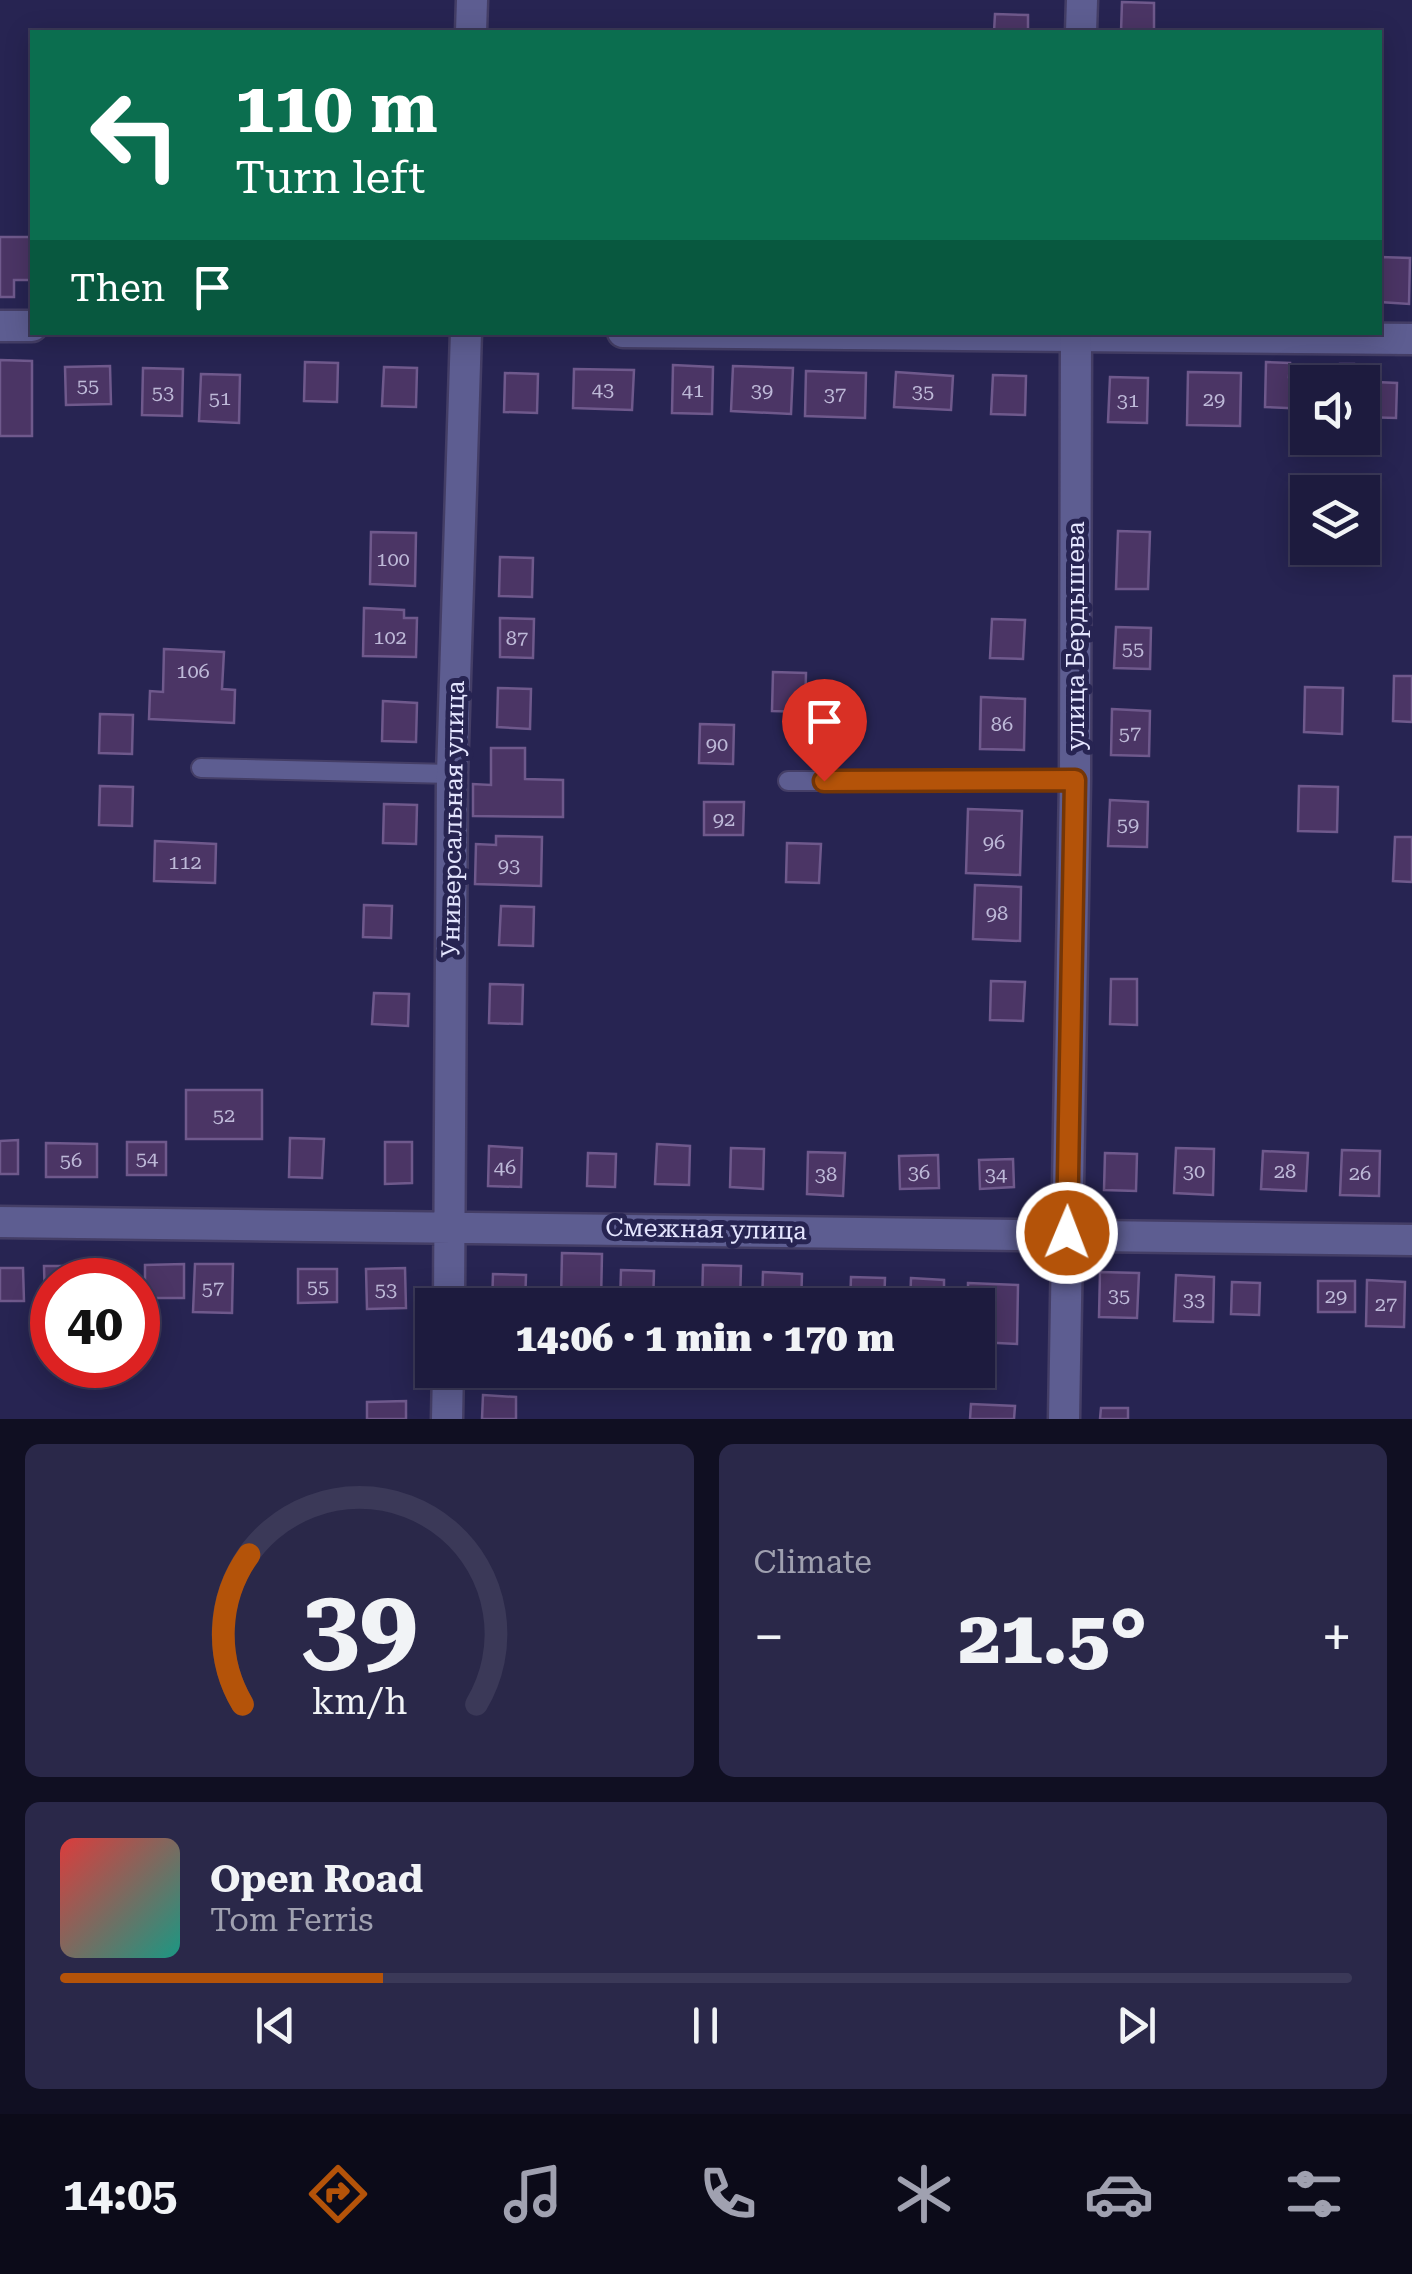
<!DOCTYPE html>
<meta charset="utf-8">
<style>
:root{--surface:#1d1b3e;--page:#2a2849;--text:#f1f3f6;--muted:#a0a1b0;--line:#3b3958;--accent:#b45309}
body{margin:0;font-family:"Roboto Serif",serif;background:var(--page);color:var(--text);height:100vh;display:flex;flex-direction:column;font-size:38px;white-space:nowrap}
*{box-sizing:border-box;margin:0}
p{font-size:32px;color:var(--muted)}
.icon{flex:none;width:55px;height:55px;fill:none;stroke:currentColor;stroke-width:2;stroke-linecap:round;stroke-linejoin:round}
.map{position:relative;height:1419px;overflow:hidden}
.details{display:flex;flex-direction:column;gap:25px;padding:25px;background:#100f22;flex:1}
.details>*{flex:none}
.banner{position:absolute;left:30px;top:30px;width:1352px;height:305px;border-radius:0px;box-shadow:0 5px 25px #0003,0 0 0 2px var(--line);background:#0b6e4f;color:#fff;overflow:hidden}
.tools{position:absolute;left:1290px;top:365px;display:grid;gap:20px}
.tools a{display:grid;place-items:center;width:90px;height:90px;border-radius:0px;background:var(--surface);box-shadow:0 5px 25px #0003,0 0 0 2px var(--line);font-size:50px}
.speed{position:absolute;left:30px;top:1258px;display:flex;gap:20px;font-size:50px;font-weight:700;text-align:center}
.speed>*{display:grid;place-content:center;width:130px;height:130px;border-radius:50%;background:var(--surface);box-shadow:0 5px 25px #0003,0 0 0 2px var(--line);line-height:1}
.speed .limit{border:15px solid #d22;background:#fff;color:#111}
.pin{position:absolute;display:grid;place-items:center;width:85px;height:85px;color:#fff;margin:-102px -42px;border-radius:50% 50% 50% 0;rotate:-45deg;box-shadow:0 0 10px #0007}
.pin .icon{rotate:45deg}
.me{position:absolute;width:110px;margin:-55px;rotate:1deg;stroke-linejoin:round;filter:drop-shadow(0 0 8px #0008)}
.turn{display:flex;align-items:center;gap:35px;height:210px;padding:0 40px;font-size:45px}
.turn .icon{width:130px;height:130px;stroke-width:2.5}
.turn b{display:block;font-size:70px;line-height:85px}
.then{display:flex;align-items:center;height:95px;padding:0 40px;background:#0003;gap:20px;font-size:38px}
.big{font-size:75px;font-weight:800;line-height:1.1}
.details .card{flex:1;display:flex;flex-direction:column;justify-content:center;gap:15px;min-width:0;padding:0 35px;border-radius:15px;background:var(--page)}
.details .dial{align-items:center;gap:0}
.dial svg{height:260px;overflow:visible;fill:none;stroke:var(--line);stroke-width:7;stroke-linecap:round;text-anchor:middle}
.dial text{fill:var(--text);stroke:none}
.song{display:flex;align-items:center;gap:30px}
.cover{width:120px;height:120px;border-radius:15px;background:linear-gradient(135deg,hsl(0 70% 55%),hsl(170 70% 35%))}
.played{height:10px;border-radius:5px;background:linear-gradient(90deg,var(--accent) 25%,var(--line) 25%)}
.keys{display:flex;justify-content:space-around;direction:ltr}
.heat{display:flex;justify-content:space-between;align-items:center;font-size:55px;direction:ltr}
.details .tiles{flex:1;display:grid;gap:25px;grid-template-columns:1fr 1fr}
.card:last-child{grid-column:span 2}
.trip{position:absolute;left:415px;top:1288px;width:580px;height:100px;border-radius:0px;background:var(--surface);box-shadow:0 5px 25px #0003,0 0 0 2px var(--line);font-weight:800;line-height:100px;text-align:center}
.tab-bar{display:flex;height:160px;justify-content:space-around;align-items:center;background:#0c0b19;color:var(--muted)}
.tab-bar .icon{width:70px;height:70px}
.tab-bar .selected{color:var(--accent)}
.tab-bar b{font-size:45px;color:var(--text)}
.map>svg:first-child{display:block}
</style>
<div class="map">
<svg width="1412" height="1419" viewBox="0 0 1412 1419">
<rect width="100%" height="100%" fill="#272452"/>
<path fill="#4b3565" stroke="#6f598c" stroke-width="2.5" d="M1122 2 1154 3V32H1121Z
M995 14 1028 15V32H994Z
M0 237H32V280H14V297H0Z
M1380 257 1410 258 1409 304 1380 302Z
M0 360 32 361V436H0Z
M305 362 338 363 337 402 304 401Z
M1266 362 1290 363 1289 377 1330 379 1329 382H1308V409L1265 407Z
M1340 364H1354V381L1397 383 1396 418 1363 417 1362 431V382H1339Z
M673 365 713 367 712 414 672 413Z
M110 366 111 404 66 405 65 367Z
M733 366 793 368 791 414 731 411Z
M384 367 417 368 416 407 382 406Z
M143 368 183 369 182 416 142 415Z
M574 369 634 370 632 410 573 408Z
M806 371 866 373 865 418 805 416Z
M896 372 953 376 951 410 894 407Z
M1188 372 1241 373 1240 426 1187 425Z
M505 373 538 374 537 413 504 412Z
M201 374 240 375 239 423 199 421Z
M993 375 1026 376 1025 415 991 414Z
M1110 377 1148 378 1147 423 1108 422Z
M1118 531 1150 532 1148 589H1116Z
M371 532 416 533 415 586 370 584Z
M500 557 533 558 532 597 499 596Z
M364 608 404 610V618H417L416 657 363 656Z
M500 618 534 619 533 658 500 657Z
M992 619 1025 620 1023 659 990 658Z
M1116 627 1151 628 1150 669 1114 668Z
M164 649 224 652 222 689 235 690 234 723 149 719 150 691 163 692Z
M773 672 806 673 805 712 772 711Z
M1394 676H1412V722L1393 721Z
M1305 687 1343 688 1342 734 1304 732Z
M498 688 531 689 530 729 497 727Z
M981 697 1025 699 1024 750 980 749Z
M383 701 417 703 416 742 382 741Z
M1112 709 1150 711 1149 756 1111 755Z
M100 714 133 715 132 754 99 753Z
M700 724 734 725 733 764 699 763Z
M491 748H525V779L563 780V817L473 816V784L491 785Z
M100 786 133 787 132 826 99 825Z
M1299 786 1338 787 1337 832 1298 831Z
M1110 800 1148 802 1147 847 1108 846Z
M704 802H744L743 835H704Z
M384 804 417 805 416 844 383 843Z
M968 809 1022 811 1020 875 966 873Z
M496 836 542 837 541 886 475 884 476 844 496 845Z
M1395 837H1412V882L1393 881Z
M155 841 216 844 215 883 154 881Z
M787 843 821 844 819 883 786 882Z
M975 885 1021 887 1020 941 973 939Z
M364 905 392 906 391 938 363 937Z
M501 906 534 907 533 946 499 945Z
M1111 979H1137V1025L1110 1024Z
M991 981 1025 982 1023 1021 990 1020Z
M490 984 523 985 522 1024 489 1023Z
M374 993 409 994 408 1026 372 1024Z
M186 1090H262V1139H186Z
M290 1138 324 1139 322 1178 289 1177Z
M18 1140V1174H0V1141Z
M127 1142H166V1175H127Z
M385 1142H412V1183L385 1184Z
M46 1143 97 1144V1177H46Z
M657 1144 690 1146 689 1185 655 1184Z
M489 1146 522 1148 521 1187 488 1186Z
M731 1148 764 1149 763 1189 730 1187Z
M1176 1148 1214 1149 1213 1195 1174 1193Z
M1342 1150 1380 1151 1379 1196 1340 1195Z
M1263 1151 1308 1153 1306 1191 1261 1189Z
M808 1152 845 1153 843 1196 807 1194Z
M588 1153 616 1154 615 1187 587 1186Z
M1105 1153 1137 1154 1136 1191 1104 1190Z
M938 1155 939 1188 900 1189 899 1156Z
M1013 1159 1014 1187 980 1189 979 1160Z
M562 1253 602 1254 601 1301 561 1300Z
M184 1264V1298H145V1265Z
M195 1264H233L232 1313 193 1312Z
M703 1265 741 1266 740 1305H702Z
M44 1266H89V1280H52V1304H45Z
M0 1268H23L24 1301H0Z
M405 1268 406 1308 367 1309 366 1269Z
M298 1269H337V1302L298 1303Z
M621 1270 654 1271 653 1305H620Z
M763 1272 802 1274 801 1305H762Z
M1100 1272 1139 1273 1137 1318 1099 1317Z
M493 1274 526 1275 525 1305H492Z
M1176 1275 1214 1277 1213 1322 1174 1321Z
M851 1277 885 1278 884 1305H850Z
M911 1278 944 1280V1305H910Z
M1367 1280 1405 1282 1404 1327 1366 1326Z
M1318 1281H1355V1312H1318Z
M1232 1282 1260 1283 1259 1315 1231 1314Z
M968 1283 1018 1285 1017 1344 978 1342V1305H968Z
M483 1395 516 1397V1419H482Z
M406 1401V1419H367V1402Z
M971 1404 1015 1406 1014 1419H970Z
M1101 1408H1128V1419H1100Z"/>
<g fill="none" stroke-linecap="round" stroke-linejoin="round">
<defs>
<path id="service" d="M201 768 452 774
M788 781H1075"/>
<path id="minor" d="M471 32 472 0
M0 326H32
M623 332 1412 339
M0 1222 1412 1240
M449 1305 452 774 466 332
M447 1419 448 1370"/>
<path id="tertiary" d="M1081 32 1082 0
M1064 1419 1075 781 1076 332"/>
</defs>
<use href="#service" stroke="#443e66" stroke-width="22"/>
<use href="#minor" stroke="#443e66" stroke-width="35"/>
<use href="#tertiary" stroke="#443e66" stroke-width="35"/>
<use href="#service" stroke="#5d5d91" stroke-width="18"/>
<use href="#minor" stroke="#5d5d91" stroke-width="30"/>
<use href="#tertiary" stroke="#5d5d91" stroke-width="30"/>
</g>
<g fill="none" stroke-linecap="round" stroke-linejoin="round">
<defs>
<path id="route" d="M824 781 1075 780 1067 1233"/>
</defs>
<use href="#route" stroke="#753606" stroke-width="25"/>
<use href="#route" stroke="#b45309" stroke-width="18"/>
</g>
<g text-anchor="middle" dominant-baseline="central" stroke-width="10" stroke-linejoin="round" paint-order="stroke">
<g font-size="20" fill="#beb9d8">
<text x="88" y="385">55</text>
<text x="603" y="389">43</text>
<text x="693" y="390">41</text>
<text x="762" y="390">39</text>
<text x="923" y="391">35</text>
<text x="163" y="392">53</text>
<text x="835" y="394">37</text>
<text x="220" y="398">51</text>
<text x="1214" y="399">29</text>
<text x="1128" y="400">31</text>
<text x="393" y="559">100</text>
<text x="390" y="637">102</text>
<text x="517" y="638">87</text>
<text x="1133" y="648">55</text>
<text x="193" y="671">106</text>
<text x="1002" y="724">86</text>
<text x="1130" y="733">57</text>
<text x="717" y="744">90</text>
<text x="724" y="819">92</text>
<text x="1128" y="824">59</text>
<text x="994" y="842">96</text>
<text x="185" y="862">112</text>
<text x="509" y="865">93</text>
<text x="997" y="913">98</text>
<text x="224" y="1115">52</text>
<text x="147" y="1158">54</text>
<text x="71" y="1160">56</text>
<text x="505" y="1167">46</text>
<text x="1194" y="1171">30</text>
<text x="1285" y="1171">28</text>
<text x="919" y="1172">36</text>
<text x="1360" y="1173">26</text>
<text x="826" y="1174">38</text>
<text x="996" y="1174">34</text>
<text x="318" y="1286">55</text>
<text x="213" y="1288">57</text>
<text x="386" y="1289">53</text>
<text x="1119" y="1295">35</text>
<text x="1336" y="1296">29</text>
<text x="1194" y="1299">33</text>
<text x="1386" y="1304">27</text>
</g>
<g font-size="25" fill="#e4e5fe" stroke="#272452">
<text transform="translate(1075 636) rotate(-90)">улица Бердышева</text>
<text transform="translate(453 819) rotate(-89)">Универсальная улица</text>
<text transform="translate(706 1229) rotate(1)">Смежная улица</text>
</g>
</g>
</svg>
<div class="tools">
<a><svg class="icon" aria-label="sound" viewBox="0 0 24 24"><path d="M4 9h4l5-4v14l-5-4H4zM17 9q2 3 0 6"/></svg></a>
<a><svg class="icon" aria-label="layers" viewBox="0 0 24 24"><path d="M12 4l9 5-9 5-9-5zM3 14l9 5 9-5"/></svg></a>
</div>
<div class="speed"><div class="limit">40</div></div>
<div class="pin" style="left:824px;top:781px;background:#d93025"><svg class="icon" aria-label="arrive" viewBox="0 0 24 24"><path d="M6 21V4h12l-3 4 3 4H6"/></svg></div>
<svg class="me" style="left:1067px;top:1233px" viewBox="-20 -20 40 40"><circle r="17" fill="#b45309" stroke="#fff" stroke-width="3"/><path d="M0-11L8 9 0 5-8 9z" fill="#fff"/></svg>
<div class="trip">14:06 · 1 min · 170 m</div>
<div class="banner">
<div class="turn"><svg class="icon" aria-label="left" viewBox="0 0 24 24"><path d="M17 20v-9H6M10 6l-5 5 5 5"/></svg><div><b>110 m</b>Turn left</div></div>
<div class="then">Then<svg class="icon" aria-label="arrive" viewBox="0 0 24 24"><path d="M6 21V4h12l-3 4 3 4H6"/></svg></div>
</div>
</div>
<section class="details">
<div class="tiles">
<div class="card dial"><svg viewBox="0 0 100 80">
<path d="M14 69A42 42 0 1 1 86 69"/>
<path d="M14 69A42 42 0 0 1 16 23" stroke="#b45309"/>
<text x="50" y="56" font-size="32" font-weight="700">39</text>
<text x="50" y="72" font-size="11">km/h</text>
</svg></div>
<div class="card"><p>Climate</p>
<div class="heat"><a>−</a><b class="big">21.5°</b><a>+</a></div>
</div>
<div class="card">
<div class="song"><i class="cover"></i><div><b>Open Road</b><p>Tom Ferris</p></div></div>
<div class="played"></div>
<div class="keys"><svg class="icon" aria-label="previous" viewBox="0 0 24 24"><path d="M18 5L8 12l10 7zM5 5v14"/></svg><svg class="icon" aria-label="pause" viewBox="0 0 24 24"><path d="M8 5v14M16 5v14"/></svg><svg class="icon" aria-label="next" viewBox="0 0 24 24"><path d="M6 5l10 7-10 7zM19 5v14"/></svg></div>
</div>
</div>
</section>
<nav class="tab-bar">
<b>14:05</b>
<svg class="icon selected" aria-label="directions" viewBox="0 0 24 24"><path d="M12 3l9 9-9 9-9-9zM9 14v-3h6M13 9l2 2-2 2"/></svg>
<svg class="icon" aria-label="music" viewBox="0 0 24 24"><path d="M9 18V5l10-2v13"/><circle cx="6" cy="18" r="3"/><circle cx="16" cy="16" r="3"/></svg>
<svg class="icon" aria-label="phone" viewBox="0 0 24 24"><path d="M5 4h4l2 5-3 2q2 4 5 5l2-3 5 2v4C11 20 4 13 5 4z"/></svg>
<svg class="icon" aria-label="climate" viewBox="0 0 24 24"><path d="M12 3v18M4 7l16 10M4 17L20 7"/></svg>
<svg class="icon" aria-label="car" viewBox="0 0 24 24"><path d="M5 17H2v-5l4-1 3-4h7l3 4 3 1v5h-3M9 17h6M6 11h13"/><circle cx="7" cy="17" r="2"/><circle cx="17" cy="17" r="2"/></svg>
<svg class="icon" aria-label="filters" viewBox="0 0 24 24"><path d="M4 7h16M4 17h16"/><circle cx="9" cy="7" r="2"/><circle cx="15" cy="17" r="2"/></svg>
</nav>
